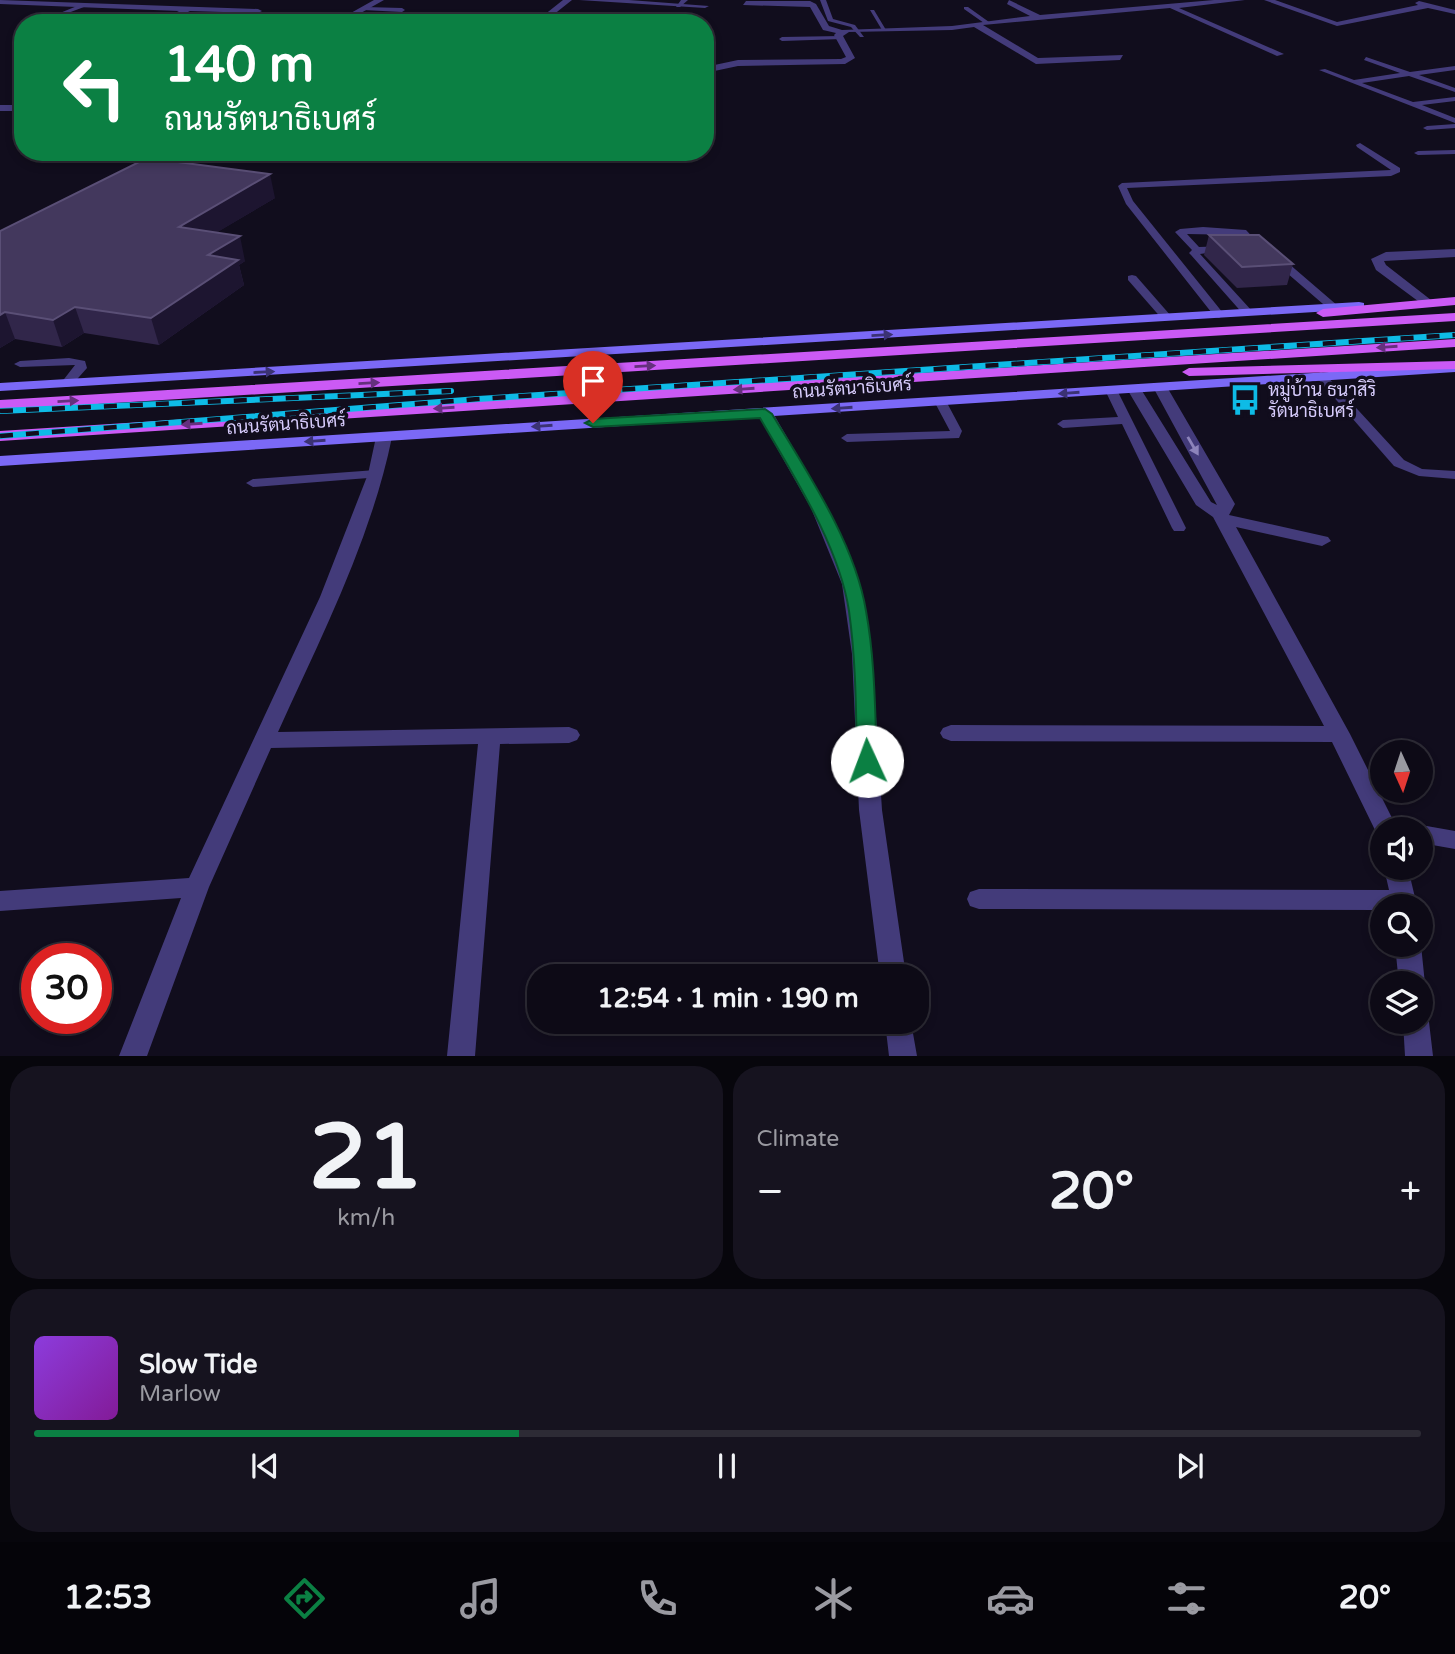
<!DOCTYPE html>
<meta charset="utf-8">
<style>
:root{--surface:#0d0a16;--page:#16131f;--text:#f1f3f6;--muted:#9a9aa1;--line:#2d2b35;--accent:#0b8043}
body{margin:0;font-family:"Varela Round",Sarabun,sans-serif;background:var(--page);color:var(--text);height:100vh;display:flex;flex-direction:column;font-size:26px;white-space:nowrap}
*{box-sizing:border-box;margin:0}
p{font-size:23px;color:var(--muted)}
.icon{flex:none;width:38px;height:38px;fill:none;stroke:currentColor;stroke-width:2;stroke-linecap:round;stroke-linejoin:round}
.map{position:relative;height:1056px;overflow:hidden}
.sheet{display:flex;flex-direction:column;gap:10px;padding:10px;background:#07060c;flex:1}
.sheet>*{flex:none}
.guide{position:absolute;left:14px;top:14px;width:700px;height:147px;border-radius:28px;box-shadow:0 4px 10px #0003,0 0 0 2px var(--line);background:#0b8043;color:#fff;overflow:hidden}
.needle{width:46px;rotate:177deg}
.tools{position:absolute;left:1370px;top:740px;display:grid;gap:14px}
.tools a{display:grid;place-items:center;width:63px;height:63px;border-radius:50%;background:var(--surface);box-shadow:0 4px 10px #0003,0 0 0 2px var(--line);font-size:35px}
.speed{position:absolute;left:21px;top:943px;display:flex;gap:14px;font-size:35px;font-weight:700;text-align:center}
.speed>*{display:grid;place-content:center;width:91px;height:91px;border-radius:50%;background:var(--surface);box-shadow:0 4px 10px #0003,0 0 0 2px var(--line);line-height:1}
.speed .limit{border:10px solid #d22;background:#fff;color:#111}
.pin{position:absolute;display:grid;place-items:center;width:60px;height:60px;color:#fff;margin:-72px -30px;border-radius:50% 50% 50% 0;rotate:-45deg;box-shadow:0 0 7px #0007}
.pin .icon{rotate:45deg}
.me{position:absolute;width:77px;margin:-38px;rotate:358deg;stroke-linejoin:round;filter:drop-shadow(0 0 5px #0008)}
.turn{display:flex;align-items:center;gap:24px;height:147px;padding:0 35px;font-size:32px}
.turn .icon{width:91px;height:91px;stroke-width:2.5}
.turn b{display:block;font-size:49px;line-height:60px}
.big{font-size:52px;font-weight:800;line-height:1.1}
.sheet .widget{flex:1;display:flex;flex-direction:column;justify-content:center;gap:10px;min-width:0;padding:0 24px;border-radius:28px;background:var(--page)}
.sheet .dial{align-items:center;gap:0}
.dial b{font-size:91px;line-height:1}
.song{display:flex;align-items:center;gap:21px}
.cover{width:84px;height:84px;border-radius:10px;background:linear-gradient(135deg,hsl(270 70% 55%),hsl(290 70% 35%))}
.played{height:7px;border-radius:4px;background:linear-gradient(90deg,var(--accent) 35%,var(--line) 35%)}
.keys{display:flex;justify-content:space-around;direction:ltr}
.heat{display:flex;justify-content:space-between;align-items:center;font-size:38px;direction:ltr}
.sheet .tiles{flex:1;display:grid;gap:10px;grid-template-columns:1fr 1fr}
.widget:last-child{grid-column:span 2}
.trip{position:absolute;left:527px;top:964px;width:402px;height:70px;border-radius:28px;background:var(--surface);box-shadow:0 4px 10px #0003,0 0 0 2px var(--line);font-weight:800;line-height:70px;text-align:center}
.tabs{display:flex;height:112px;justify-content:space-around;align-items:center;background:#050409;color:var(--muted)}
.tabs .icon{width:49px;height:49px}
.tabs .active{color:var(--accent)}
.tabs b{font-size:32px;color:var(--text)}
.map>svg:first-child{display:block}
</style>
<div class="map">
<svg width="1455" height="1056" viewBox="0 0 1455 1056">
<rect width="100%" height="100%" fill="#110d1d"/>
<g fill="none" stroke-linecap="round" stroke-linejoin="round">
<path fill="#433b7a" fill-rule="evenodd" d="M681 0H688L680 7H676Z
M820 0H826L833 19 855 25 864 37H860L851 27 828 21Z
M82 4 84 7 60 16 55 15Z
M365 7 402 8 405 10 402 12 363 10Z
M964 7H968L989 22 984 23 964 9Z
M870 10H874L886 30H882Z
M840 36 842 39 782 41 779 39 782 37Z
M1366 57 1410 72 1455 66V70L1419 75 1455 88V92L1409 76 1362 83 1413 102 1455 97V101L1422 105 1455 118V123L1319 70 1325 69 1354 80 1400 73 1364 60Z
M1455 124V128L1427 130 1423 128 1427 126Z
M1360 143 1400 168V172L1391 176 1127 188 1133 201 1223 313 1224 315 1219 318 1215 317 1126 204 1118 186 1122 183 1391 170 1357 147 1356 145Z
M1455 150V154L1418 155 1414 153 1418 151Z
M1203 227 1246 230 1263 248 1255 250 1240 235 1187 234 1199 247 1228 246V250L1200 254 1252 311V315H1244L1191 255 1189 253 1192 250 1175 232 1180 229Z
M1273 257H1281L1338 306V310H1330L1273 261Z
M1132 275 1136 276 1171 316V320H1163L1128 280V276Z
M69 358 85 361 87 368 71 386 67 387 61 383 75 365 20 367 14 364 20 361Z
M1321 372 1325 374 1404 460 1422 469 1455 471V479L1419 476 1394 466 1317 378V374Z
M1111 386 1117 390 1186 528 1184 531H1174L1172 528 1122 424 1063 428 1057 424 1063 420 1118 417 1105 390Z
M940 397 946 401 962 431 959 438 847 442 841 438 847 434 950 431 934 401Z
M376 470 383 474 381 477 253 487 246 483 253 479Z"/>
<path fill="#433b7a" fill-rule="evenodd" d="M0 0 258 9 262 11 258 13 190 11 165 23H154L179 11 0 4Z
M374 0H384L343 23H333Z
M563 0H572L543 23H534Z
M579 0H629L709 6 705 8Z
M1009 0 1040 15 1214 0H1245L1179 8 1284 54 1277 56 1170 8 983 25 1038 58 1123 55 1120 60 1036 64 974 27 952 30 849 32 843 36 855 58 845 64 738 66 705 73V67L738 60 841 59 846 57 834 35 836 33 823 30 810 7 743 5 746 1H810L816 4 829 26 842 30 952 26 1030 16 1007 4Z
M1264 0H1275L1337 22 1418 5 1415 3 1419 1 1455 10V14L1428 8 1337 26Z
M0 105H23V111H0Z
M1455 249V257L1384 261 1386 265 1431 300V306L1426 307 1376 270 1371 259 1386 252Z
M1160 383 1167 387 1235 504 1229 515 1328 537 1331 541 1322 546 1236 527 1350 734 1398 830H1382V838L1375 830 1332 742 951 741 943 738 940 733 943 728 951 725 1324 726 1213 517 1196 505 1127 389 1129 386H1139L1211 502 1217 505 1153 387Z
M765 408 773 413 828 508 860 584 872 654 882 810 906 976H880L859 810 852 654 842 584 811 508 757 413Z
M384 432 392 437C371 540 321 637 278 732L569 727 577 730 580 735 577 740 569 743 500 744 475 1056H447L478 744 271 748 209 887 147 1056H119L181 898 0 911V891L189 878 320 597 368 474 376 437Z
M1421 825 1455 831V849L1421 843V830H1412Z
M1384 868H1408L1417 906H1382V910L979 909 970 906 967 899 970 892 979 889 1389 890Z
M1395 945H1421L1425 984 1421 992V984H1399Z
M1421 1012 1425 1013 1429 1022 1433 1056H1405L1403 1022H1421Z
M885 1022H911L917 1056H889Z"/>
<path fill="#7b69f6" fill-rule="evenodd" d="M1359 302 1364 303V309L0 391V383Z
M1455 364V372L0 466V456Z"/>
<path fill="#cb5af5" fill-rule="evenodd" d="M1455 297V305L1323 317 1316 313 1323 309Z
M1455 313V321L0 410V400Z
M1455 339V347L0 441V431Z
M1455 361V369L1189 376 1182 372 1189 368Z"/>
<defs>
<path id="rail" d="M0 411 451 391
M0 436 478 399 1455 335"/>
</defs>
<use href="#rail" stroke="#0ebbe6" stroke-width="6"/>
<use href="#rail" stroke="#110d1d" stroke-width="4.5" stroke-dasharray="13" stroke-linecap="butt"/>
</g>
<path fill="#31264a" d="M275 198 217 232 245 261 239 265 244 285 159 345 84 333 62 347 15 339 0 348V231Z
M1209 235 1293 264 1287 285 1237 288 1204 255Z"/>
<path fill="#1d1530" d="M270 174 275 198 186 251 179 227Z
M240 236 245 261 239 265 244 285 159 345 151 318 208 255Z
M75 307 84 333 62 347 53 320Z
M5 312 15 339 0 348V315Z"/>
<path fill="#43385d" stroke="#5a4f76" stroke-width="2" d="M147 158 270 174 179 227 240 236 208 255 238 260 151 318 75 307 53 320 5 312 0 315V231Z
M1209 235H1259L1293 264 1242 267Z"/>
<defs><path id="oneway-solid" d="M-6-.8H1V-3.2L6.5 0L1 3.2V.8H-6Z" transform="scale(1.75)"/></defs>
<g fill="#3b3274">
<use href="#oneway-solid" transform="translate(882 335) rotate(-3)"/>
<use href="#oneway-solid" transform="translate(264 372) rotate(-3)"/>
<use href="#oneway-solid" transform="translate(1069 393) rotate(176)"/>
<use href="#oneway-solid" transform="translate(842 408) rotate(176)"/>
<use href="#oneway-solid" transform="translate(542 426) rotate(176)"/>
<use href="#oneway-solid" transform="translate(315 441) rotate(176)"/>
</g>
<g fill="#65307e">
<use href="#oneway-solid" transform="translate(1387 347) rotate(176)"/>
<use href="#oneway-solid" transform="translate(645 366) rotate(-3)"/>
<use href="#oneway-solid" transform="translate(369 383) rotate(-3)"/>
<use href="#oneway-solid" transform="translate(744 389) rotate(176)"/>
<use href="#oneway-solid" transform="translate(68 401) rotate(-3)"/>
<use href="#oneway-solid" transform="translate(444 408) rotate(176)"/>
<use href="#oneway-solid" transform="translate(192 424) rotate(176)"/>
</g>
<use fill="#8d84bb" href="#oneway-solid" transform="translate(1193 446) rotate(60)"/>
<path fill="#0b8043" stroke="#07532c" stroke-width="2" d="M765 409 772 414C807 472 855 543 866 611 875 660 875 711 877 761L874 766 867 768 860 766 857 761C856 711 856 661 849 611 839 545 793 475 760 418L593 427 585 423 593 419Z"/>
<defs>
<symbol id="bus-bare" viewBox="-9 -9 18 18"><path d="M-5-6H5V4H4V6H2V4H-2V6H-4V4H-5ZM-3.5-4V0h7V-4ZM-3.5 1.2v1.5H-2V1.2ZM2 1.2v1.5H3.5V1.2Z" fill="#0ebbe6" stroke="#110d1d" stroke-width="2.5" paint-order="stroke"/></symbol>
</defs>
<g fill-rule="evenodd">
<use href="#bus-bare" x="1223" y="378" width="44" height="44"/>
</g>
<g text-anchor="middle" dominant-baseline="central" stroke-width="7" stroke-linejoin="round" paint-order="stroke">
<g font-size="18" fill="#d7ccfc" stroke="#110d1d">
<text transform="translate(852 388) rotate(-4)">ถนนรัตนาธิเบศร์</text>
<text transform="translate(286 424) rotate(-4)">ถนนรัตนาธิเบศร์</text>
</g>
<g font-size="18" fill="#d7ccfc" stroke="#110d1d" text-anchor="start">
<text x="1268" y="390">หมู่บ้าน ธนาสิริ<tspan x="1268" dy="21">รัตนาธิเบศร์</tspan></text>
</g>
</g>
</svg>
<div class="tools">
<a><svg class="needle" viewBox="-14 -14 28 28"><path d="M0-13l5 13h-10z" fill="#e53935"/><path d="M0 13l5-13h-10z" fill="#9a9aa1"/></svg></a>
<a><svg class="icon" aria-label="sound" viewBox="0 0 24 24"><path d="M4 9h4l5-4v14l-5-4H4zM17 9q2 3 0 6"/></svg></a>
<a><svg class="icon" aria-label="search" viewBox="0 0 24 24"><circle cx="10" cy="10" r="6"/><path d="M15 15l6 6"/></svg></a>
<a><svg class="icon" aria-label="layers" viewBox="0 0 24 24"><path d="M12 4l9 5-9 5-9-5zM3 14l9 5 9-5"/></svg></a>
</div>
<div class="speed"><div class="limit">30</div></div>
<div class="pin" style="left:593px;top:423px;background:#d93025"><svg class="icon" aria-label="arrive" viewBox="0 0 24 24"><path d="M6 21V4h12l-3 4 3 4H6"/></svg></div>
<svg class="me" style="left:867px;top:761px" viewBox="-20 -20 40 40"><circle r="19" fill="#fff"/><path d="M0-13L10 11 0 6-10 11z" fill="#0b8043"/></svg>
<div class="trip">12:54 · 1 min · 190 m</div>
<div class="guide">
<div class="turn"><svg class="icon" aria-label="left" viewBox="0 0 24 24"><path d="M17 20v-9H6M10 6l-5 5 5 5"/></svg><div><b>140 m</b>ถนนรัตนาธิเบศร์</div></div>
</div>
</div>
<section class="sheet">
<div class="tiles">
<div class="widget dial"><b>21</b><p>km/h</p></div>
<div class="widget"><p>Climate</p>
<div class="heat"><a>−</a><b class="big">20°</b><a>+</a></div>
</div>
<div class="widget">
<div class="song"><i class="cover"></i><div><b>Slow Tide</b><p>Marlow</p></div></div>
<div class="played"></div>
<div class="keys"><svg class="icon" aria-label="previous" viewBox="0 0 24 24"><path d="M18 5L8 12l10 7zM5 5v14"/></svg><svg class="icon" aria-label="pause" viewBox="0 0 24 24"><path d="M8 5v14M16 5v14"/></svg><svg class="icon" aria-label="next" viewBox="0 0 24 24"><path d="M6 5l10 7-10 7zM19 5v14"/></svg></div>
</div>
</div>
</section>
<nav class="tabs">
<b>12:53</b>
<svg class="icon active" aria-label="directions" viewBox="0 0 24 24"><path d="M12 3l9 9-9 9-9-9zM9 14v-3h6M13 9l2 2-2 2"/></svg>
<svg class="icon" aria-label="music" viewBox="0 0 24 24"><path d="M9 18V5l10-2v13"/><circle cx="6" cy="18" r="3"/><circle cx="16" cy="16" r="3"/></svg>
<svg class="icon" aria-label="phone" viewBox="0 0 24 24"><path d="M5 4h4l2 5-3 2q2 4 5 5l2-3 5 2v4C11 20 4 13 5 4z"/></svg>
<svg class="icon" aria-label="climate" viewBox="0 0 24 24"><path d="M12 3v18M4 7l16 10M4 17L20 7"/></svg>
<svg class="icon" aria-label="car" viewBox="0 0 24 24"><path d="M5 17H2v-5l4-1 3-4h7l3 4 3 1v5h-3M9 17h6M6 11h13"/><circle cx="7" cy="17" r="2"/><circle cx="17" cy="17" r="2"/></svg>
<svg class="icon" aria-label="filters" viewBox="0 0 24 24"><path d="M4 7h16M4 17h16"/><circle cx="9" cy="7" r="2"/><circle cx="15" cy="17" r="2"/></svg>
<b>20°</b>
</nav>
